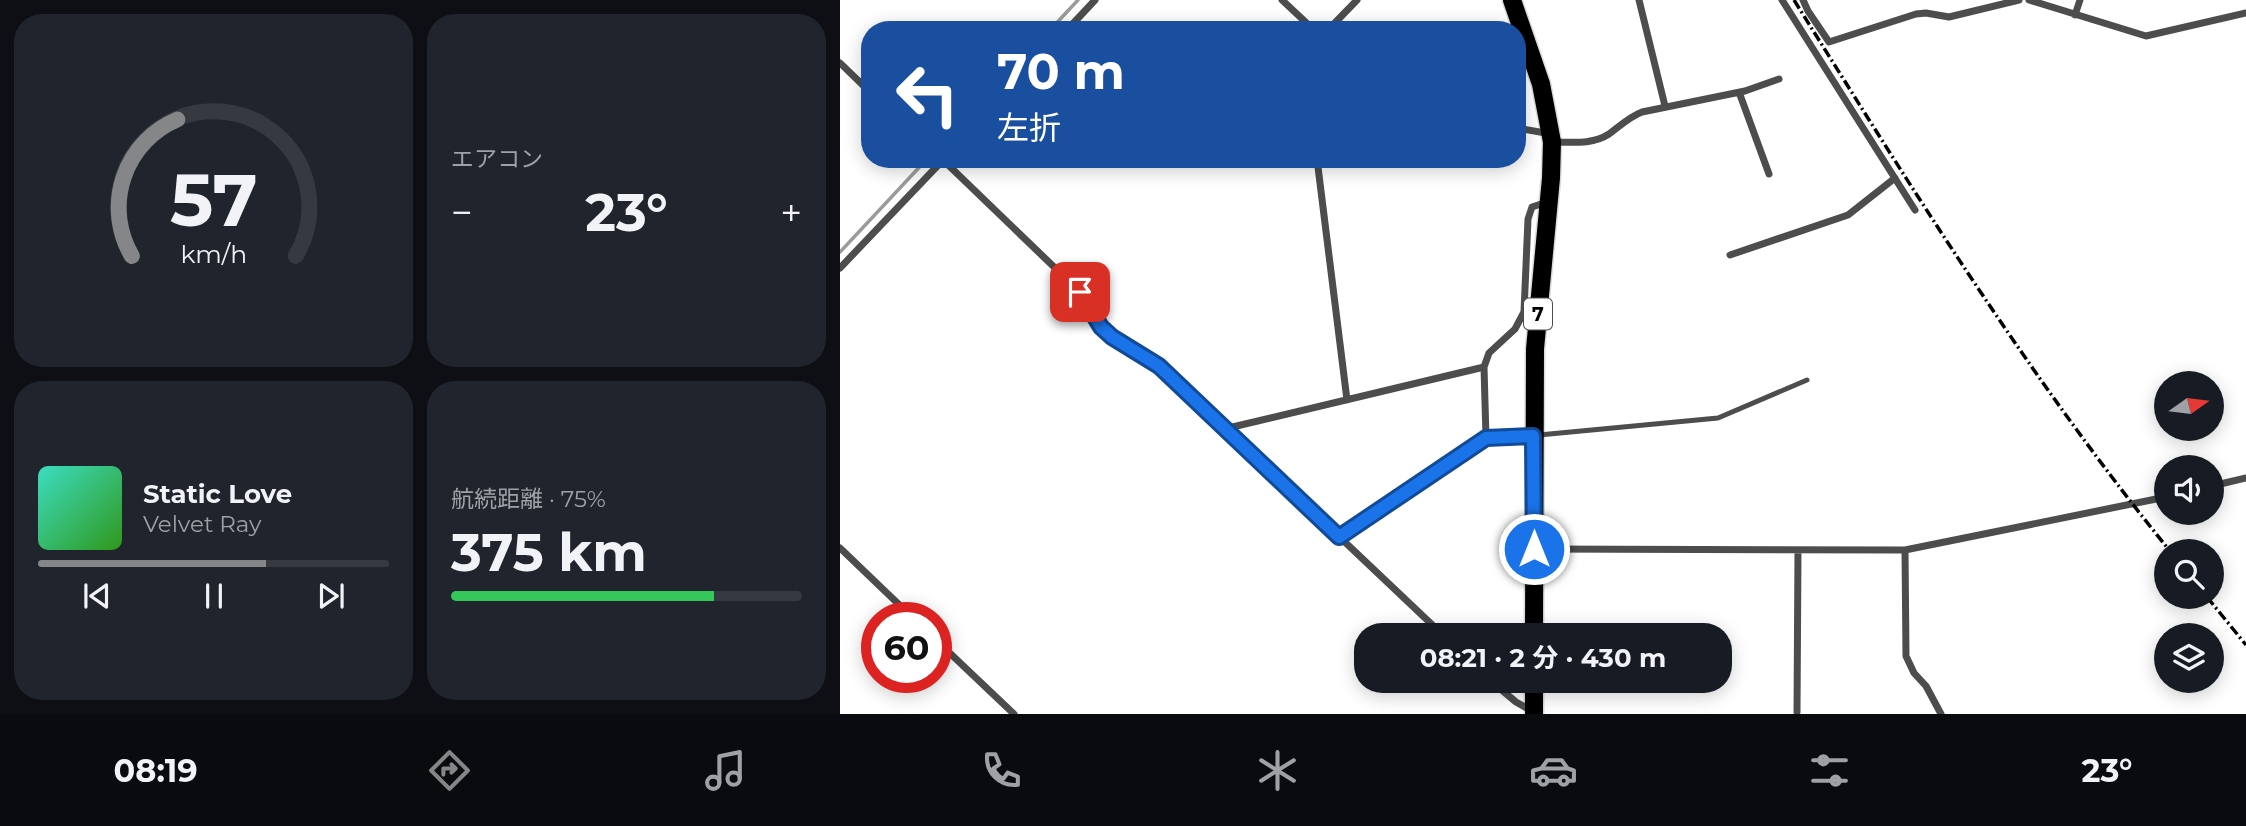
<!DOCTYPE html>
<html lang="ja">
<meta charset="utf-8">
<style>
:root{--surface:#171b24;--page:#20242c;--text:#f1f3f6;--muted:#9ea1a6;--line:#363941;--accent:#858687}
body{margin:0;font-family:Montserrat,"Noto Sans JP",sans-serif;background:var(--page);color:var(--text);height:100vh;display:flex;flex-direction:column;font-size:26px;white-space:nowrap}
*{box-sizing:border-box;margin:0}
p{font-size:23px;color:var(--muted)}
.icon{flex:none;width:38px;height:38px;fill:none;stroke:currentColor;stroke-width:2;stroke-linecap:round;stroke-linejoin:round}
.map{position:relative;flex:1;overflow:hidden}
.details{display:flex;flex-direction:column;gap:14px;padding:14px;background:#0d0f14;width:840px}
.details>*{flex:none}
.guide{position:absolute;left:21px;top:21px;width:665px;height:147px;border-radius:28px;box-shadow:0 4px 18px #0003;background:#1a4fa0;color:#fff;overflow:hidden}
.needle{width:46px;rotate:76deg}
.fabs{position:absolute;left:1314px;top:371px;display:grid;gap:14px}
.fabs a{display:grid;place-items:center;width:70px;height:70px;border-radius:50%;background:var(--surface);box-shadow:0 4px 18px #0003;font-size:35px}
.speed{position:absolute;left:21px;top:602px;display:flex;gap:14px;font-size:35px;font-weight:700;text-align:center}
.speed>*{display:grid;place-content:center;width:91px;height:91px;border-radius:50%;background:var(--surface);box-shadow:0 4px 18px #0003;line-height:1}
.speed .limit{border:10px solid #d22;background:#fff;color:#111}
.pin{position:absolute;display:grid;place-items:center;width:60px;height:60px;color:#fff;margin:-30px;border-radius:14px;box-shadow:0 4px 10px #0006}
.me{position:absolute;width:77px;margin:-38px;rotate:0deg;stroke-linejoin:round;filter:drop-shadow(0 0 5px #0008)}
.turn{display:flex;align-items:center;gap:24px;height:147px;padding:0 21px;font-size:32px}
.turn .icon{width:91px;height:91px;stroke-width:2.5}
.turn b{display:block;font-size:49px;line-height:60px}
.big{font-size:52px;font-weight:700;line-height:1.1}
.details .widget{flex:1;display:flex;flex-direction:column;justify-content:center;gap:10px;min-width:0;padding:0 24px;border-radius:28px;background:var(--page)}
.details .dial{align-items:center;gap:0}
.dial svg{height:182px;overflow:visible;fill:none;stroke:var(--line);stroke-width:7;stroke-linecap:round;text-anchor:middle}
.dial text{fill:var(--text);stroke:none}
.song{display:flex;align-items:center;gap:21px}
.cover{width:84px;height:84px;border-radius:10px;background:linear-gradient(135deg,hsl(170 70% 55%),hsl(110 70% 35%))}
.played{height:7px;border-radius:4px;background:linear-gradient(90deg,var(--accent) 65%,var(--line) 65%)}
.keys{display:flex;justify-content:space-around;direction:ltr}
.heat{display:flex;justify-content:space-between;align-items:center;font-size:38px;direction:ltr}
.charge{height:10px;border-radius:5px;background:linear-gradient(90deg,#34c759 75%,var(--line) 0)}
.details .tiles{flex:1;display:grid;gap:14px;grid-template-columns:repeat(2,1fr)}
.trip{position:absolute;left:514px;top:623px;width:378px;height:70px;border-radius:28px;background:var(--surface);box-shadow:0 4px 18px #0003;font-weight:700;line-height:70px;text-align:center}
.tab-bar{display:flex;height:112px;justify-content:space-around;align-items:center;background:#090b0e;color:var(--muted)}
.tab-bar .icon{width:49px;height:49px}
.tab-bar .on{color:var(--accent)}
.tab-bar b{font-size:32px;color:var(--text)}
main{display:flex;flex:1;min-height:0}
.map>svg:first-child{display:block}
</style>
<main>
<section class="details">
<div class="tiles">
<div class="widget dial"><svg viewBox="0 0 100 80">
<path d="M14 69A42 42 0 1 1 86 69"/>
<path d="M14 69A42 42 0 0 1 34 9" stroke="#858687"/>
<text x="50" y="56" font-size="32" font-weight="700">57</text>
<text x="50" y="72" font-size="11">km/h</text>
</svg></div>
<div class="widget"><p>エアコン</p>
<div class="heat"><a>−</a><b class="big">23°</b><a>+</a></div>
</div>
<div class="widget">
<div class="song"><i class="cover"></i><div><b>Static Love</b><p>Velvet Ray</p></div></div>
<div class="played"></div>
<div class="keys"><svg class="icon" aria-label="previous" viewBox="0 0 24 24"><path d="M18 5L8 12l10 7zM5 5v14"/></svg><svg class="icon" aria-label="pause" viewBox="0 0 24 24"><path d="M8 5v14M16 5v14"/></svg><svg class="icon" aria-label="next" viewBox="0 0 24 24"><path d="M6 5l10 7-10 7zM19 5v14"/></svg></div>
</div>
<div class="widget"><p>航続距離 · 75%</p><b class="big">375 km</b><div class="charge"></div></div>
</div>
</section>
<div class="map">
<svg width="1406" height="714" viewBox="0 0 1406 714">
<rect width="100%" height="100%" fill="#fff"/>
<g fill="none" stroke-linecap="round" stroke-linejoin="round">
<path stroke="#9b9b9b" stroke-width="3.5" d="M210 30 238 0
M0 252 87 159"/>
<defs>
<path id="primary" d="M672 0 701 84 712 142 711 178 695 349 694 635
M694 681V714"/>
</defs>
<use href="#primary" stroke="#dbdbdb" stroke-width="21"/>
<path stroke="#4d4d4d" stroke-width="5" d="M699 435 878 418 967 380"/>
<path stroke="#4d4d4d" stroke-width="7" d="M442 0 474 30
M799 0 825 106
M942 0 1075 210
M963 0 968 11 989 42 1076 14 1086 13 1109 17 1179 0
M1189 0 1306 36 1406 13
M1235 15 1240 0
M227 30 255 0
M488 30 517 0
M0 63 30 92
M899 92 929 174
M677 128 711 134
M713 142C732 142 752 145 769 134 780 126 789 117 802 112L905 91 939 79
M102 159 240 292 261 327 272 336 319 366 603 635
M477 159 507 400
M890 255 1008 215 1055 178
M0 268 104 159
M384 429 644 367
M646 438 644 367 649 353 675 329 684 312 688 219 692 207 707 202
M1372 486 1406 478
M499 537 646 438 692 436
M0 548 73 618
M696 549 1065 550 1326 497
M1065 550 1066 656 1074 673 1086 686 1101 714
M96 640 174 714
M651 681 676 702 692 711
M957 712 958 550"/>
<use href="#primary" stroke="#000" stroke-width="18"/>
<path stroke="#000" stroke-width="3.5" stroke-dasharray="10 3.5 2 3.5" stroke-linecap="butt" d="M954 0C1072 189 1190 379 1330 551
M1367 597 1406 645"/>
</g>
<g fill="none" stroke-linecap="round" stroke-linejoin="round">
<defs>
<path id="route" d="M240 292 261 327 272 337 319 366 499 537 646 438 693 436 694 549"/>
</defs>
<use href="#route" stroke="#114b97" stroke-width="18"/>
<use href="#route" stroke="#1a73e8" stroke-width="12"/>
</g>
<g text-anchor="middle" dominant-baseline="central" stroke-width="7" stroke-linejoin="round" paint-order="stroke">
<rect fill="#fff" stroke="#4c4c4c" stroke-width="2" x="684" y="298.5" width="28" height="31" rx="5"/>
<g font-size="19" font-weight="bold" fill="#000">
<text x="698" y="314">7</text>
</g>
</g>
</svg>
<div class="fabs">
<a><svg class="needle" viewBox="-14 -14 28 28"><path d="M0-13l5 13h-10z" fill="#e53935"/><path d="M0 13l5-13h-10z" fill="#9ea1a6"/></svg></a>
<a><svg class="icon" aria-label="sound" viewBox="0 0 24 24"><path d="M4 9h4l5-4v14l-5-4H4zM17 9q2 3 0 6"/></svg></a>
<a><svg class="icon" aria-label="search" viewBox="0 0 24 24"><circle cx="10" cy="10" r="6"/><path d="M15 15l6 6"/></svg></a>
<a><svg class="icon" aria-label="layers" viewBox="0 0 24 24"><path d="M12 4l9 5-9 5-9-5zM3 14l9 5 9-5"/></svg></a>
</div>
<div class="speed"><div class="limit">60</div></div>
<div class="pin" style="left:240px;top:292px;background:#d93025"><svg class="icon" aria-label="arrive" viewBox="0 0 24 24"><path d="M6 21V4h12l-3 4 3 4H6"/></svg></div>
<svg class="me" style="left:694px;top:549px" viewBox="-20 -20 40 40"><circle r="17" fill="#1a73e8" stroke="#fff" stroke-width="3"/><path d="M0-11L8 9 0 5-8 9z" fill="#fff"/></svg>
<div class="trip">08:21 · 2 分 · 430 m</div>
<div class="guide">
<div class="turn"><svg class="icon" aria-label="left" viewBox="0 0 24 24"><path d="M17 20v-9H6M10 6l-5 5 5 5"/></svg><div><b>70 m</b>左折</div></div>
</div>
</div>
</main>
<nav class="tab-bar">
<b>08:19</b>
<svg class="icon on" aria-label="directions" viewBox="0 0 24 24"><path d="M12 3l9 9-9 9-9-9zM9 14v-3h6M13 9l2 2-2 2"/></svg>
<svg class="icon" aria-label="music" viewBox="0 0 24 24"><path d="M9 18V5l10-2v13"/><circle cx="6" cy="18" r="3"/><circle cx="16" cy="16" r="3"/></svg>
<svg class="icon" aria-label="phone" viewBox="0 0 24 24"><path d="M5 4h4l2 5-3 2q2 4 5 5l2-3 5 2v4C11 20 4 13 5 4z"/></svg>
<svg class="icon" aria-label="climate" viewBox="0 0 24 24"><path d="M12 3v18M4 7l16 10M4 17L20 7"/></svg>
<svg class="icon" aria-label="car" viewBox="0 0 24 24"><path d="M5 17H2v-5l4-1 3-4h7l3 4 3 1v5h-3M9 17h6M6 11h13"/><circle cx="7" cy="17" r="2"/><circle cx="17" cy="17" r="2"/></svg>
<svg class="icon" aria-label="filters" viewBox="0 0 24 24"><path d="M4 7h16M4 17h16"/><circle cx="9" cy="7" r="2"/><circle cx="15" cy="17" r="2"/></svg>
<b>23°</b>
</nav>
